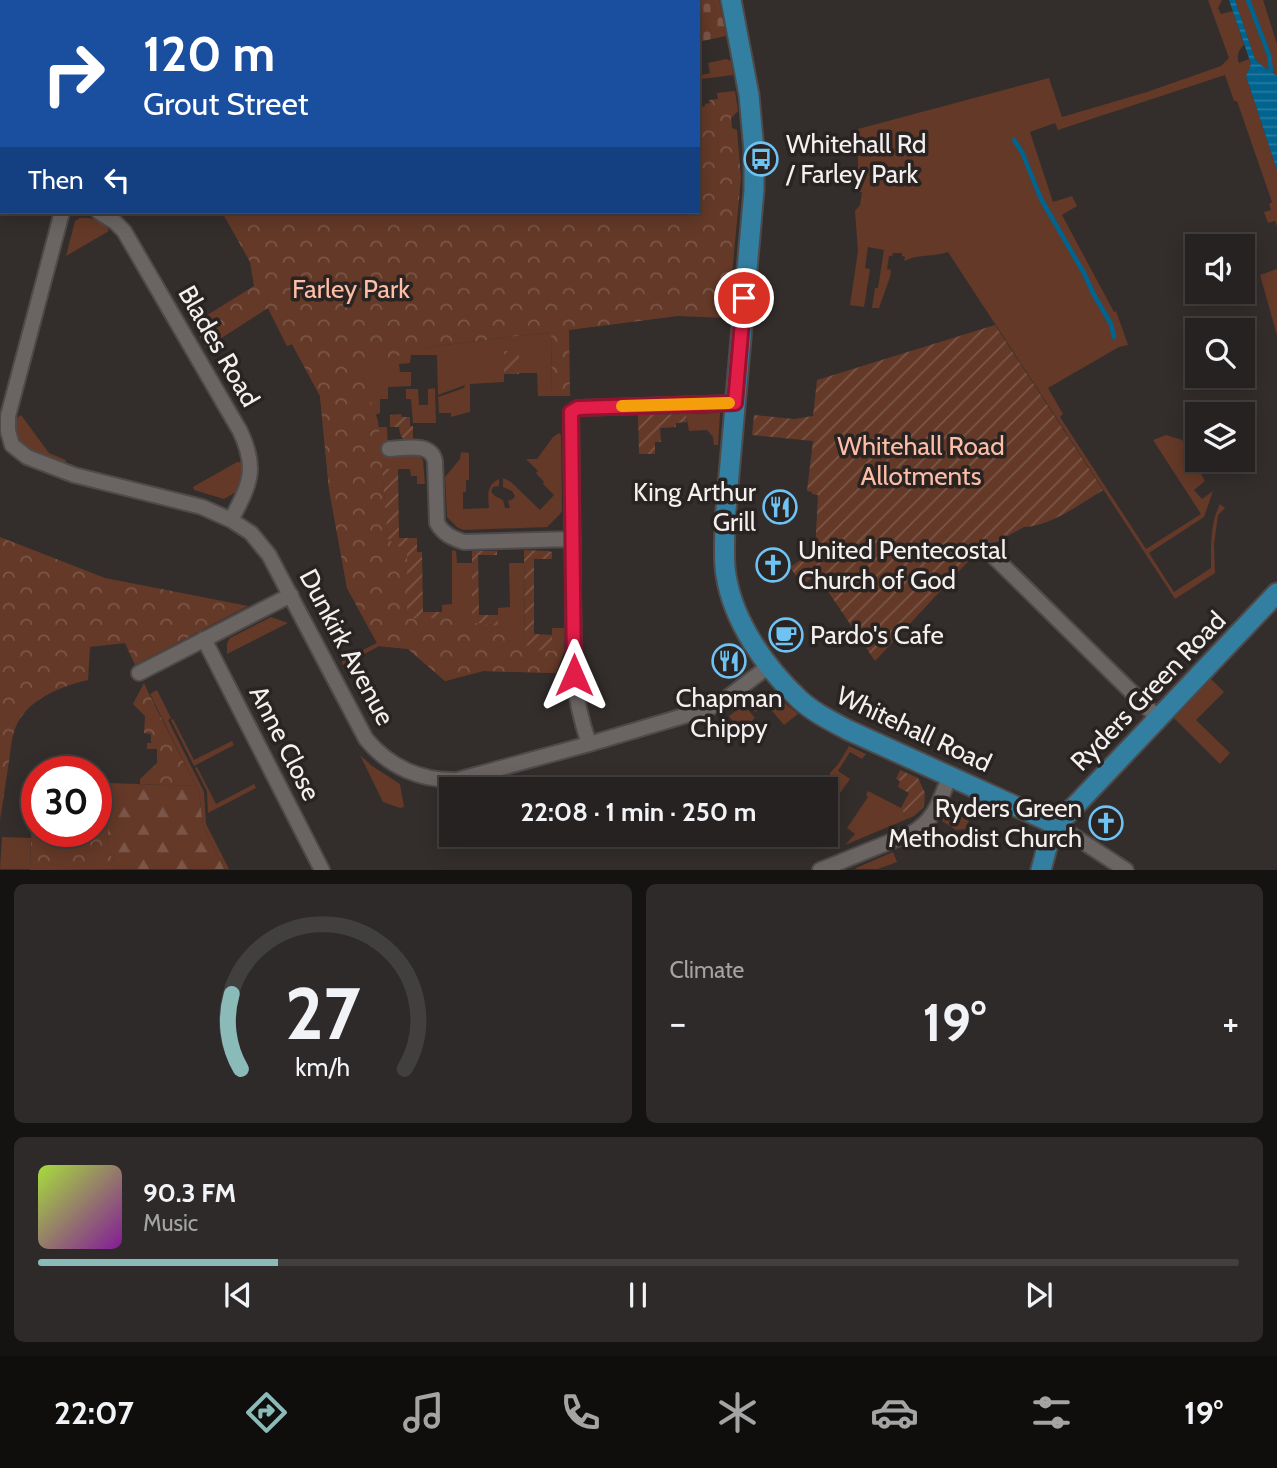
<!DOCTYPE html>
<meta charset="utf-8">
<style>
:root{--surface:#262221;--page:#2e2a2a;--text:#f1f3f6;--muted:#a4a4a5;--line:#423f3f;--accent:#8bbbb9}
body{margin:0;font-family:Cabin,sans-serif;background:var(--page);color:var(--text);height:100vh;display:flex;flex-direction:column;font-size:26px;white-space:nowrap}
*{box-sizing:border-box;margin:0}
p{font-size:23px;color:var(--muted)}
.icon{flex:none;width:38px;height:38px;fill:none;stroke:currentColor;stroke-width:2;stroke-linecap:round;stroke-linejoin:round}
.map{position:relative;height:870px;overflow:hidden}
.side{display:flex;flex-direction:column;gap:14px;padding:14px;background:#151312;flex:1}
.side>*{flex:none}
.hud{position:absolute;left:0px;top:0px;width:700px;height:214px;box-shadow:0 4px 18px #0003,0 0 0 2px var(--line);background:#1a4fa0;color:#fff;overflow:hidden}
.fabs{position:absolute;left:1185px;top:234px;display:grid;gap:14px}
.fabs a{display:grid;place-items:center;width:70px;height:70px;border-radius:0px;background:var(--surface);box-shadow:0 4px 18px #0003,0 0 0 2px var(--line);font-size:35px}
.speed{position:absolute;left:21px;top:756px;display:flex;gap:14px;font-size:35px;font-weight:700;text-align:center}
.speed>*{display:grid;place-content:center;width:91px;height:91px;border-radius:50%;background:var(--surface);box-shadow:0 4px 18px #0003,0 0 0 2px var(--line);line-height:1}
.speed .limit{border:10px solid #d22;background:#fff;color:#111}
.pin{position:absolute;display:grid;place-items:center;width:60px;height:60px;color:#fff;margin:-30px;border:4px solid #fff;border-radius:50%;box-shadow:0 2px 7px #0007}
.me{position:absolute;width:77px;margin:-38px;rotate:0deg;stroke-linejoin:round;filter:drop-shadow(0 0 5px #0008)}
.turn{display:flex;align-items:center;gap:24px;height:147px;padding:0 28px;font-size:32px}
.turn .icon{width:91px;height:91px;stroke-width:2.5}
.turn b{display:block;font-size:49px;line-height:60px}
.then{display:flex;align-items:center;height:66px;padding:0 28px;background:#0003;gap:14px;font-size:26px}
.big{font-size:52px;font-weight:800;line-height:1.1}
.side .widget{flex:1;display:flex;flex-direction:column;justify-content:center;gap:10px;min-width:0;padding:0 24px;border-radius:10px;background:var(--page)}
.side .dial{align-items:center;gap:0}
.dial svg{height:182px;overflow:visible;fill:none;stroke:var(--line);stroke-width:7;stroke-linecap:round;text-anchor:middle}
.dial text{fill:var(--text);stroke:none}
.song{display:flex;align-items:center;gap:21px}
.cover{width:84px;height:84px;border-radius:10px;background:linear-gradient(135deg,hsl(80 70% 55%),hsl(290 70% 35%))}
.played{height:7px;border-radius:4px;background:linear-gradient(90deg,var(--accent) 20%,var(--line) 20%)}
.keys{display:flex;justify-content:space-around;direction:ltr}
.heat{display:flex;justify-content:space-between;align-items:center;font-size:38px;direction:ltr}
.side .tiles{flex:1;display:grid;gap:14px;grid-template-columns:1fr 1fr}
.widget:last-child{grid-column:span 2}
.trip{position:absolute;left:439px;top:777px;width:399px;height:70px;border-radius:0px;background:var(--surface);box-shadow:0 4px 18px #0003,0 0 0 2px var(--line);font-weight:800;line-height:70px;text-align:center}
.dock{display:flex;height:112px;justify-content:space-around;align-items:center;background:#0f0e0d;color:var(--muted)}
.dock .icon{width:49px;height:49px}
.dock .active{color:var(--accent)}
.dock b{font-size:32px;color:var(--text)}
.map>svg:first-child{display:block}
</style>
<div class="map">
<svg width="1277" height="870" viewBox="0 0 1277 870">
<defs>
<pattern id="forest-firs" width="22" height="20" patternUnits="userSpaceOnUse" patternTransform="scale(1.75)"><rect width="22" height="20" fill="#643928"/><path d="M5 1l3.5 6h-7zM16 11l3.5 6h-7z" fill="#7b5648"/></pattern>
<pattern id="cemetery-stones" width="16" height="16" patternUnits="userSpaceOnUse" patternTransform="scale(1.75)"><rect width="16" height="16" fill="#643928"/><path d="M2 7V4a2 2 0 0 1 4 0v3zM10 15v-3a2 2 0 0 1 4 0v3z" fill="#7b5648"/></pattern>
<pattern id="park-crowns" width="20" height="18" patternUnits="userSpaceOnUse" patternTransform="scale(1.75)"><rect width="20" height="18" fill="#643928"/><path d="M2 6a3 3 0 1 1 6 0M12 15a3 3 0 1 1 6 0" fill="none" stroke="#7b5648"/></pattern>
<pattern id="garden-furrows" width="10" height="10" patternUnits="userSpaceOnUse" patternTransform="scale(1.75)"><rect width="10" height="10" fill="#643928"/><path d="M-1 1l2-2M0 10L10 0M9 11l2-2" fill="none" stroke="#7b5648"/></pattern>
<pattern id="water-rules" width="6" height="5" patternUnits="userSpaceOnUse" patternTransform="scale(1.75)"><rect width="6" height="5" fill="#006490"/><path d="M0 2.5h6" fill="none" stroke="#267aa0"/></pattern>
</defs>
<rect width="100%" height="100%" fill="#332e2c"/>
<path fill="#643928" d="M1208 0H1222L1218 8 1221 14 1233 11 1244 45C1239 49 1236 56 1239 63L1249 59 1251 64 1246 76 1277 170V227L1275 221 1268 223 1264 212 1271 210 1269 204 1272 202 1237 101H1234L1225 75 1058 130 1055 123 1030 132 1053 202 1072 196 1077 206 1062 215 1114 312 1116 311 1128 345 1119 347 1048 388 1063 414 1060 417 1146 549 1201 514 1153 440 1166 435 1182 440 1205 481 1194 490 1202 499 1213 491 1204 517 1149 553 1174 592 1211 568C1211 546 1210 523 1220 504L1225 508 1218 515 1214 544 1215 573 1175 599 948 252C933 257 918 254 904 261L905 257 902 256V253H893L892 256H889L887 269 891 270 890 277 879 308H872L875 288H878L884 250 868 247 865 268 870 269 864 307 850 305 858 251 855 211 860 205 862 192H858V129L1049 78 1062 117 1147 92 1221 66 1229 58Z
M1235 0H1263L1277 44V76L1260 64 1255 59Z
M726 59 731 61 733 75 702 79 701 75 710 73 708 63Z
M80 218C92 217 103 221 109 231L66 256 75 221Z
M1277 269V335L1260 275Z
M268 308 358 365 437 346 551 332 552 396H538L537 373H519V351H504V382L470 384V412L451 417V413H439L438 397 464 388 465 385 438 395 437 355H411L410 363 399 364 400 372H411V386L388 387V399H380V413L375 415 378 427H387L388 453 417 454 423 460 425 484H417V476H411L410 469H382L388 539 407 552V618H442V605L452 604V550L456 551 457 563H472V622L498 626V608L510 607 509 563H524L525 643 552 651V628H564V651L556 673 483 671 445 681 408 649 379 646 343 665 342 661 377 643 347 588 329 489 320 396 292 344 287 346Z
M435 388 436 423H413L411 399H406V389H418L419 405H428V389Z
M720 413 718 445H714L713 437 707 430 689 431 686 414Z
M21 415 49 453 66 460 64 466C50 461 21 453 15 437 14 432 14 425 14 420Z
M559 433 561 435 562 511 560 514 547 527 463 530 457 527 447 517 445 477 460 459 461 452 469 453V480H466V492H463V509L489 508C488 496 486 485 499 479V486L493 487 491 492 495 496 503 500 505 508H510L508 501 513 499 515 496 512 491 503 487V478L511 482 540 510 554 495 543 484 544 482 536 473 538 471 526 459H537L553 437Z
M237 462H242L241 481 236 492 224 499 194 490 193 487Z
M271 617 288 623 227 654V643L230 638Z
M1211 679 1224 692 1196 720 1230 753 1220 764 1174 718Z
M157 690 171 718 168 720 204 792 206 824 229 869H224L203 826 199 792 150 694Z
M763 692 774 694 798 714 784 725 766 704 755 712 748 702Z
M744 705 755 718 739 731 729 716Z
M173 719 194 760 232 741 234 745 194 766 171 720Z
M849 746 866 754 862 759 850 752 838 771 850 779 838 796 831 791 830 773 839 763Z
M360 755 372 766 400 784 404 807 400 808 383 802Z
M197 767 216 804 254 784 256 788 208 813 207 791 195 768Z
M868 791 901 808 907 819 845 845 855 834 847 828 868 797 866 795Z
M961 802 976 805 965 829 956 830 942 821C947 811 950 805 961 802Z
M2 837 31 838 30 869H0Z
M893 852 897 862 878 869H856V868Z"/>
<path fill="url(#forest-firs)" d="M107 783 196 786 199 792 203 826 224 869H123L113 860 108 850Z"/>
<path fill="url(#cemetery-stones)" d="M401 0H719L726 36 698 42V2H399Z"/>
<path fill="url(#park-crowns)" d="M208 0H401L399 2H208Z
M735 91 738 111 731 118 732 128 737 130 741 178 728 318 678 316 569 330 570 396H552L551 332 437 346 358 366 378 421 388 539 407 552V618H445L498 626 534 650 564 651 556 673 483 671 445 681 408 649 379 646 343 665 342 661 377 643 347 588 329 489 320 396 292 344 287 346 268 308 206 348 193 324 254 286 250 262 222 212H698V108L705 106V104L710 103 709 100 718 99 717 93Z
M0 537 105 578 248 606 135 665 125 643 90 647 88 680C62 686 30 698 17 724 11 736 11 749 9 761 6 781 3 800 0 820Z
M144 683 149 694 196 786 140 784V779L157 763V749H147V743H151V734L144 733 145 716 133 704Z
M36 779 37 831H96V798L107 799 108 850 113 860 124 869 30 870 32 814H35Z"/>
<path fill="url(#garden-furrows)" d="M995 325 1103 490C1082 503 1049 527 1024 527L975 554 875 661 817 575 802 585 790 567 815 551 818 495 812 494V492L807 491 813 441 752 435 754 415 794 419 813 416 817 380Z
M504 351H519V374H504Z
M401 414 402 417H410V426H413V443C403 441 400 437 399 427H390V415Z
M686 414 687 422 676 423V427L660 428 661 442H655V454H639L638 415Z
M382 469H398L399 538H417V552H422L423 612H442V618H407V552L388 539Z
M524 550 548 551 552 552V559H534V634L552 635V651L534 650 525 644Z
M472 551H497V555H478L479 615H498V626L472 622Z
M900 770 918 778 925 793 924 807 914 816 907 819 901 808 909 793 898 787 900 781 896 779Z"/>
<path fill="url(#water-rules)" d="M1229 0H1235L1255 59 1260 64 1277 76V170L1246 76 1251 64Z"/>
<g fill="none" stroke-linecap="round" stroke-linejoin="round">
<path stroke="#006490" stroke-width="4.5" d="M1248 0 1269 55 1271 71
M1014 140 1022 152 1041 199 1085 275 1093 293 1111 324 1114 337"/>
<defs>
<path id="minor" d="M116 2V0
M62 212 8 416V431L12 445 27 457 74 475 202 507 231 520 251 533 269 555 366 739C389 767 421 781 457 780L589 744 704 710 719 704 769 666
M99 212 115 222 124 231 240 431C258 469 250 484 231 520
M389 449C406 448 431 442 435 461L437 523C443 534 452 538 464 542L573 539
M987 550 1158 718
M204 639 322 870
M139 673 291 595
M589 744C581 720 576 701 574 675L571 413 578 408 735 403
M1057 825 1126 870
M820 870 912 833C936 819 940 800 950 775"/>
<path id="major" d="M731 0 749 95 754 151V190L725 521C725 539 723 558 726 575 733 621 765 667 799 699 813 712 831 721 848 730L1057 825
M1041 870 1049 840 1057 825 1277 593"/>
</defs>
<use href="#minor" stroke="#4e4a49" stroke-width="18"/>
<use href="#major" stroke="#4e4a49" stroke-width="23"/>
<use href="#minor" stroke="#6a6563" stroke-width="14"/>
<use href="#major" stroke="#337fa1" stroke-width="19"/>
</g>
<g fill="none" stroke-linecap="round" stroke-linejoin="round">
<defs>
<path id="route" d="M574 675 571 412 578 408 735 403 744 298"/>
</defs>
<use href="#route" stroke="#92132f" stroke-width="18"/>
<use href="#route" stroke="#e11d48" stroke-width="12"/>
<path stroke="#f59e0b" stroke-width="12" d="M622 406 729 403"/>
</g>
<defs>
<symbol id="bus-ring" viewBox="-11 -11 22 22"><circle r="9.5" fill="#292422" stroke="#6fc2f4" stroke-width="1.5"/><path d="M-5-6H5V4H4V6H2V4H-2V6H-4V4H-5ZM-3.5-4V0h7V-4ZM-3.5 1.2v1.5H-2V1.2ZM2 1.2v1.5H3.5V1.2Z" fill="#6fc2f4"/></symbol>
<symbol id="restaurant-ring" viewBox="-11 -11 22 22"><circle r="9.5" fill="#292422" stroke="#6fc2f4" stroke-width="1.5"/><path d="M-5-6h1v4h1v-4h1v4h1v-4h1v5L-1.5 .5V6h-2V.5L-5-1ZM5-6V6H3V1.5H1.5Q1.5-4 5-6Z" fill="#6fc2f4"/></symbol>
<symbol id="church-ring" viewBox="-11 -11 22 22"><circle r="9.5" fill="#292422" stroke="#6fc2f4" stroke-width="1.5"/><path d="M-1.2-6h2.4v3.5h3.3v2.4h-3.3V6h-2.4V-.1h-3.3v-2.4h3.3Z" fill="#6fc2f4"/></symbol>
<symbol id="cafe-ring" viewBox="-11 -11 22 22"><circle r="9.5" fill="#292422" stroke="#6fc2f4" stroke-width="1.5"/><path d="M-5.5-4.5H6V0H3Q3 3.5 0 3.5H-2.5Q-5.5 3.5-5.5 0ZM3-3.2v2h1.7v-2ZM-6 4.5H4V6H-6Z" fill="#6fc2f4"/></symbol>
</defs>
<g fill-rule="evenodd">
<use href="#bus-ring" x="742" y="140" width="38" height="38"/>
<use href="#restaurant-ring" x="761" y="488" width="38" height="38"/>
<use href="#church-ring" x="754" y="546" width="38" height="38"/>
<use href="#cafe-ring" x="767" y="616" width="38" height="38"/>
<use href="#restaurant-ring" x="710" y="642" width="38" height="38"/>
<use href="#church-ring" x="1087" y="804" width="38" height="38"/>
</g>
<g text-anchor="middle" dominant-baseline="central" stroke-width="7" stroke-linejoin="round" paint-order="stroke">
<g font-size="26" fill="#f4f0ef" stroke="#292422" text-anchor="start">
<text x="786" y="144">Whitehall Rd<tspan x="786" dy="30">/ Farley Park</tspan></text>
<text x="756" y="492" text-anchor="end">King Arthur<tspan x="756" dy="30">Grill</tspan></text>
<text x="798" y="550">United Pentecostal<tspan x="798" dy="30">Church of God</tspan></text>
<text x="810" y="635">Pardo's Cafe</text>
<text x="729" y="698" text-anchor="middle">Chapman<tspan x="729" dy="30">Chippy</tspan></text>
<text x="1082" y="808" text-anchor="end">Ryders Green<tspan x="1082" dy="30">Methodist Church</tspan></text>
</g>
<g font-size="26" fill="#fdbda6" stroke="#292422">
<text x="351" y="289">Farley Park</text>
<text x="921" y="446">Whitehall Road<tspan x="921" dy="30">Allotments</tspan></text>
</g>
<g font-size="26" fill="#f4f0ef" stroke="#292422">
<text transform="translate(219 346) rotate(60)">Blades Road</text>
<text transform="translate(347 647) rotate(62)">Dunkirk Avenue</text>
<text transform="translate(1148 691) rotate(-46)">Ryders Green Road</text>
<text transform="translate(914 729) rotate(25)">Whitehall Road</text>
<text transform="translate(285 743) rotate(63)">Anne Close</text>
</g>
</g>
</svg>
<div class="fabs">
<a><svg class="icon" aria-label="sound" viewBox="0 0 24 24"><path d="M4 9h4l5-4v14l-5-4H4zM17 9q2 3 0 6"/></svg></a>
<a><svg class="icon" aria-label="search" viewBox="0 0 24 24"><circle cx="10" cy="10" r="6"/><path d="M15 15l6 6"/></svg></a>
<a><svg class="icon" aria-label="layers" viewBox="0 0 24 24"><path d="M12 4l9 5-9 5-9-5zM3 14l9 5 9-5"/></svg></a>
</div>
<div class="speed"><div class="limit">30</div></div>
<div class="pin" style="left:744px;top:298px;background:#d93025"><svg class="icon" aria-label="arrive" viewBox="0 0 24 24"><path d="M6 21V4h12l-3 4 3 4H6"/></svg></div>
<svg class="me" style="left:574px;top:675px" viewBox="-20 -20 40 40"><path d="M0-17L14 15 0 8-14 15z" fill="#e11d48" stroke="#fff" stroke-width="4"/></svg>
<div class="trip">22:08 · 1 min · 250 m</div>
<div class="hud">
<div class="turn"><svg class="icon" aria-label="right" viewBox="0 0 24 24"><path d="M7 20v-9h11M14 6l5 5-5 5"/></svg><div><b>120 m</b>Grout Street</div></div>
<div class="then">Then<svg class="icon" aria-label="left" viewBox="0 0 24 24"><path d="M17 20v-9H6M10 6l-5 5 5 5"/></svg></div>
</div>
</div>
<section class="side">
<div class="tiles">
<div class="widget dial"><svg viewBox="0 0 100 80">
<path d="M14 69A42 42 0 1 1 86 69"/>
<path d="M14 69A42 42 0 0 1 10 36" stroke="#8bbbb9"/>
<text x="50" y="56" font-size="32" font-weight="700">27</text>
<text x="50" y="72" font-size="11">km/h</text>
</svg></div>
<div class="widget"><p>Climate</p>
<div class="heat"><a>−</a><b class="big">19°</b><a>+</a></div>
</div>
<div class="widget">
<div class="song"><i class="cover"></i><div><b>90.3 FM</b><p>Music</p></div></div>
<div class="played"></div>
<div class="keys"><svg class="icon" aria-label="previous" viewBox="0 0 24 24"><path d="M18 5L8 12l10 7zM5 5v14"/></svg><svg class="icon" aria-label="pause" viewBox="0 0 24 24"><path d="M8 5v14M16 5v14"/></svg><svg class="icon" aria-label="next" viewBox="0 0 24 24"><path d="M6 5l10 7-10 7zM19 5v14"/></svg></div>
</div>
</div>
</section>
<nav class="dock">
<b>22:07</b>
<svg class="icon active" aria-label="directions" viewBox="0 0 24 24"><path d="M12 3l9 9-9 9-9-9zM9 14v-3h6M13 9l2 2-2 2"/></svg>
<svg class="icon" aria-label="music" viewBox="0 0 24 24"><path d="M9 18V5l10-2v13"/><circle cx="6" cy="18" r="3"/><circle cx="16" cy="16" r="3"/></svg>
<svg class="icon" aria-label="phone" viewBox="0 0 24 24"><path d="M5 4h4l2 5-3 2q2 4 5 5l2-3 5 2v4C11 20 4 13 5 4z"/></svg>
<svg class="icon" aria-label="climate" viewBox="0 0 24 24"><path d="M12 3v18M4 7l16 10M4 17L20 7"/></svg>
<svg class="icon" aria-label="car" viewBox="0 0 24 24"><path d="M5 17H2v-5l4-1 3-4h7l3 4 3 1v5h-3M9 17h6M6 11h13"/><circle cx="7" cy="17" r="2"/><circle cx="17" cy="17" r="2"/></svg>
<svg class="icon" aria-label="filters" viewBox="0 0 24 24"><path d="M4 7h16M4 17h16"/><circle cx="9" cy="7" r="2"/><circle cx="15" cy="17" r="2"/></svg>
<b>19°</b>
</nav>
